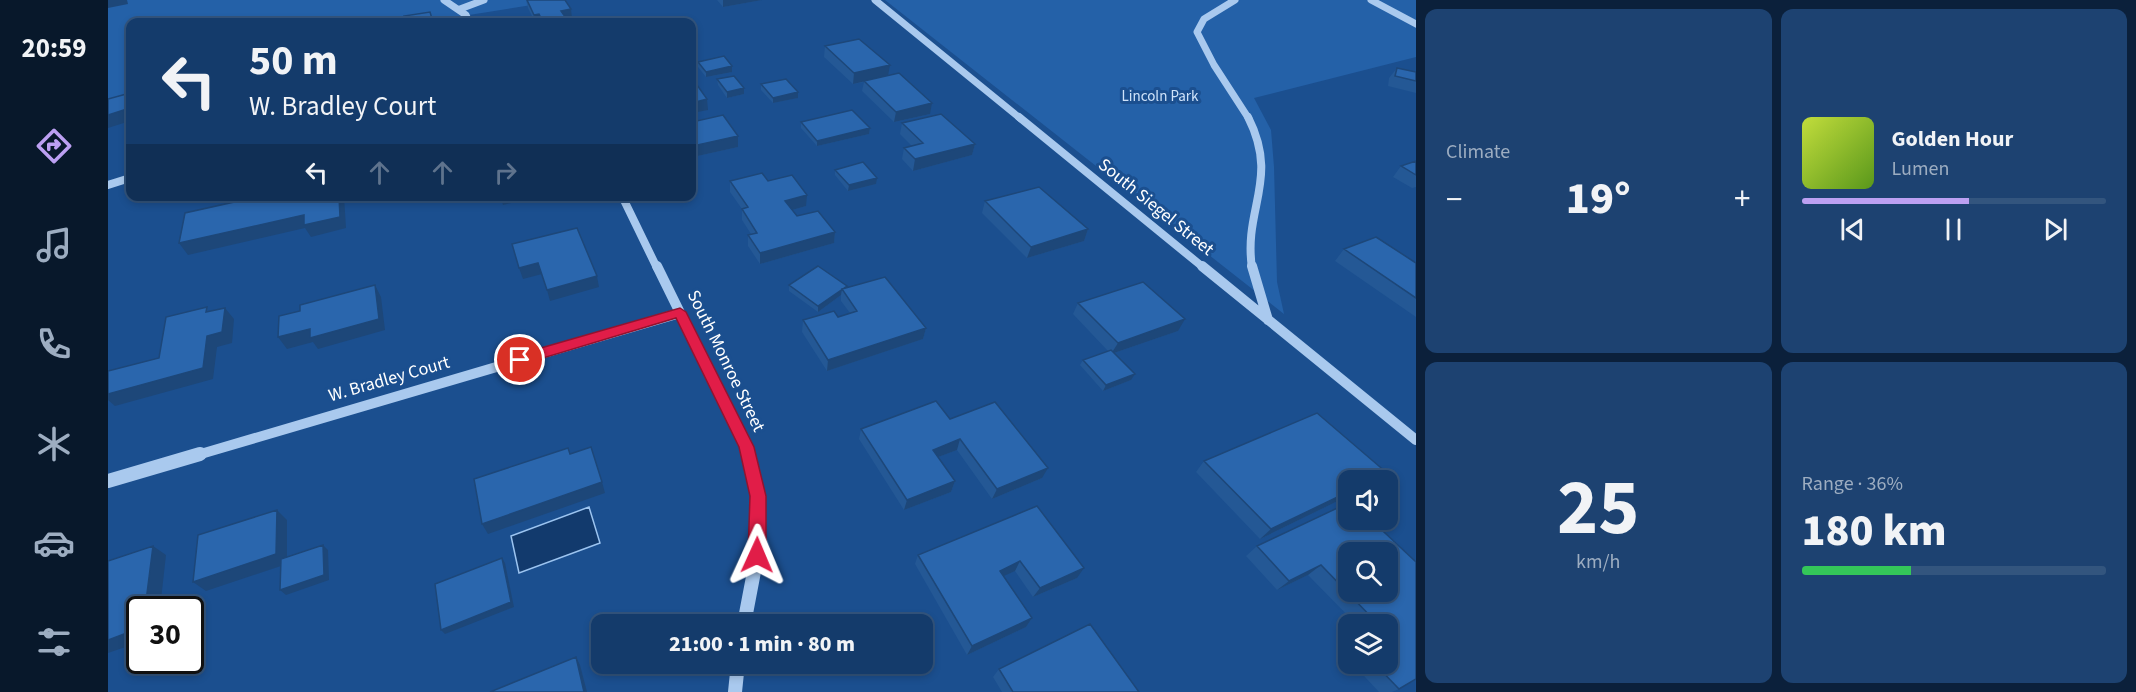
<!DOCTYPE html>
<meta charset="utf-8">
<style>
:root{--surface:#143b6b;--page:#1d4271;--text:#f1f3f6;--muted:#9dadc1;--line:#33557e;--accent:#bca0f2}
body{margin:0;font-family:"Source Sans 3",sans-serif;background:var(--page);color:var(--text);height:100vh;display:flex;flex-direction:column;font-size:22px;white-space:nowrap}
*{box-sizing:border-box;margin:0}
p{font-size:20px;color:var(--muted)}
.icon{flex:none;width:33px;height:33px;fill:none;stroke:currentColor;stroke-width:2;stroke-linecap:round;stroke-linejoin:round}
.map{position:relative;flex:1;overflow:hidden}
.side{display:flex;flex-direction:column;gap:9px;padding:9px;background:#0b203b;width:720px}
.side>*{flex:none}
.banner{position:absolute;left:18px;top:18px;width:570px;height:183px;border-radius:12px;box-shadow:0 3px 9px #0003,0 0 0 2px var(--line);background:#143b6b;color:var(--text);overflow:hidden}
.fabs{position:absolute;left:1230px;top:470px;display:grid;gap:12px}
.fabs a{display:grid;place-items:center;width:60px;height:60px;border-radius:12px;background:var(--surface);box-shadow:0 3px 9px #0003,0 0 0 2px var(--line);font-size:30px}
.speed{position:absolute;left:18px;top:596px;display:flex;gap:12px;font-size:30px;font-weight:700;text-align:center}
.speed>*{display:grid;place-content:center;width:78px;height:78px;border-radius:50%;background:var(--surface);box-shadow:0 3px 9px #0003,0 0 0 2px var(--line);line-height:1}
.speed .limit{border:3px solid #111;border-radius:9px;background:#fff;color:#111}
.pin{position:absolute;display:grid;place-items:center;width:51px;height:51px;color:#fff;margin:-26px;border:3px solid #fff;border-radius:50%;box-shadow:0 2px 6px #0007}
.me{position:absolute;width:66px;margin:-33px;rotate:1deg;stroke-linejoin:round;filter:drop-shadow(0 0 4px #0008)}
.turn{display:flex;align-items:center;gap:21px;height:126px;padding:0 24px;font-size:27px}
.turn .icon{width:78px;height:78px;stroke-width:2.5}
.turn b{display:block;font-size:42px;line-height:51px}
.lanes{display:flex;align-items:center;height:57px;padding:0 24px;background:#0003;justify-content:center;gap:30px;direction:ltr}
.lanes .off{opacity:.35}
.big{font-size:45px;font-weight:800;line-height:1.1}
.side .card{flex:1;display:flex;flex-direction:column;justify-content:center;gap:9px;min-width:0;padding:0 21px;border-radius:12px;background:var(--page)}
.side .dial{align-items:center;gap:0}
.dial b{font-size:78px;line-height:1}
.song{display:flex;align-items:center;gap:18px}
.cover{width:72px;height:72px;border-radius:9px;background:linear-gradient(135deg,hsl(70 70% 55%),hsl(90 70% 35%))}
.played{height:6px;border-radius:3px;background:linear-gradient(90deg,var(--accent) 55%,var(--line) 55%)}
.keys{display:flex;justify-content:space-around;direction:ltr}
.heat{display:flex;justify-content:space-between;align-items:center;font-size:33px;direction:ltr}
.charge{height:9px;border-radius:4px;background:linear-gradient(90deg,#34c759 36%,var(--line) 0)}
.side .tiles{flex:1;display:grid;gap:9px;grid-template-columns:repeat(2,1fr)}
.trip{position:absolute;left:483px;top:614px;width:342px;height:60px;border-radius:12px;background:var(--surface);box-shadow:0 3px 9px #0003,0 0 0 2px var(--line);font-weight:800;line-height:60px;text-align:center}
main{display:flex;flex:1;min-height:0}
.menu{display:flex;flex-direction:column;width:108px;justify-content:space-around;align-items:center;background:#08182b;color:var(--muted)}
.menu .icon{width:42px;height:42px}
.menu .current{color:var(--accent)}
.menu b{font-size:27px;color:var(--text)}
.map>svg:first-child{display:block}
</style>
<main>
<nav class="menu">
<b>20:59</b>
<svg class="icon current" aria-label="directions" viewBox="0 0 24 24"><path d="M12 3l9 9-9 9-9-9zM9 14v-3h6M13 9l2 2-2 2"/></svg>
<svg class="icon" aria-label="music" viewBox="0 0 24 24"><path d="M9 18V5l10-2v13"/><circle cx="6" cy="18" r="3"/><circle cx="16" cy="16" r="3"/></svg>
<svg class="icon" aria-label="phone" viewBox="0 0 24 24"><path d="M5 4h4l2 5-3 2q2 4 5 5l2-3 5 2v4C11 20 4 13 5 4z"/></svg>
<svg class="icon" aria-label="climate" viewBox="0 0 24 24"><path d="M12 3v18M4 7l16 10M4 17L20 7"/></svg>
<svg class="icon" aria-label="car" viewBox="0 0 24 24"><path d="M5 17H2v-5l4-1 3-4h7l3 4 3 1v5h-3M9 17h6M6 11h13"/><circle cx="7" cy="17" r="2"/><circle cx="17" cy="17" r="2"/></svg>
<svg class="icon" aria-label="filters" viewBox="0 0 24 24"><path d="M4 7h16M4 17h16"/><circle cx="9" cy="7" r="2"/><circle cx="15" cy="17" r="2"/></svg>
</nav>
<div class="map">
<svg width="1308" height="692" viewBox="0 0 1308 692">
<rect width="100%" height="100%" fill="#1b4f8f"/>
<path fill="#2461a8" d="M0 0H455L317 22H22V96L0 111Z
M777 0H1308V57L1146 98 1163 130 1166 167 1169 282 1176 314Z"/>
<path fill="#123a6d" stroke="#9cc4f0" stroke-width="1.5" d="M481 507 492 543 411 573 403 536Z"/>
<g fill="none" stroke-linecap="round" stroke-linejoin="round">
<path stroke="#a9c9ee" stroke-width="7" d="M336 0 358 15 361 22
M767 0 913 119
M1127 0 1096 19 1089 32 1106 65 1141 119
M1263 0 1308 24
M352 9 376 0"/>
<path stroke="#a9c9ee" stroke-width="8" d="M911 117 1096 268
M1140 117C1172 180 1135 208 1144 268
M0 185 22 178
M514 196 549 268"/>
<path stroke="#a9c9ee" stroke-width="10" d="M549 266 638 447 640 456
M1094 266 1308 440
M1144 266 1160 320
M86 456 572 313"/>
<path stroke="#a9c9ee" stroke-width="14" d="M0 481 92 454
M636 624 649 556 650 496 640 454
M627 692 630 663"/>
</g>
<path fill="#245895" d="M418 0H457L464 19 458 20V22H427L420 8Z
M609 0H654L615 7Z
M717 46 780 75 822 114 786 122 754 91 756 82 745 84 716 57Z
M590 62 624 72 598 77 590 67Z
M1289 68 1308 72V93L1280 86 1281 78Z
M609 79 636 88V94L619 98 610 85Z
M653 84 690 92V98L665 103 653 90Z
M584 122 630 147 585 157 584 154Z
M693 122 762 128 761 134 709 146 693 128Z
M794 123 867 144 864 155 805 171 794 159 796 148 804 146 792 134Z
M1308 161V187L1304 188 1285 177 1293 166Z
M727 170 768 184 740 191 727 175Z
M622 181H660L698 206 684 210 689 216 727 232 726 243 652 264 640 246V235L643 234 634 220V209L622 192Z
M877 201 980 229 976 241 919 258 874 213Z
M1236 249 1308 263V317L1227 261Z
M681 285 739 288 818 328 815 339 719 371 694 332 695 320 730 317 742 313 733 301V295L710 312 681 291Z
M970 303 1070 331 1006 353 1023 380 995 391 972 365 975 360 1000 351 965 314Z
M842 419 934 478 884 499 849 450 830 457 847 481 843 492 796 510 751 439 753 429Z
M1096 461 1240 480V496L1152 539 1088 472Z
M929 506 969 578 925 597 907 571 895 576 924 618 918 627 859 655 807 564 810 555Z
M1262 519 1291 689 1284 692H1271L1244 663H1280V624H1248L1200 575 1169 590 1138 556 1149 546Z
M1240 651V659L1236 653Z
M891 669 1031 692H894L885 677Z"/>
<path fill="#1d4779" d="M0 0H19L20 4 0 8Z
M615 0H654L615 7Z
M463 9 464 19 458 20V22H435L453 11Z
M431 14 433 22H428L426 15Z
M782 65 780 76 745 84 746 73Z
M624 66V72L598 77V72Z
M636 88V94L619 98V92Z
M690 92V98L665 103V98Z
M599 99 600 110 584 113V103Z
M824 103 822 114 786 122 788 112Z
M22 108V121L0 128V115Z
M762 128 761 134 709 146V141Z
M630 136V147L585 157V146Z
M867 144 864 155 805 171 807 159Z
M769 178 768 184 740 191 741 185Z
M699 195 698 206 677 212V201Z
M231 196H236L238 228 203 237 197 228 80 255 71 243 196 215Z
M405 196H428V197L395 205 393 199Z
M980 229 976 241 919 258 923 247Z
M727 232 726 243 652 264V253Z
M430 263 434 274 415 279 411 268Z
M489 276 491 287 442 301 439 290Z
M267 285 273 297 277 330 210 349 205 342 179 349 170 337Z
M739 286 738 292 734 289 733 295 710 312V306Z
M117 308 126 319 124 343 109 347 105 379 7 406 0 400V394L99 336Z
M1077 319 1070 331 1003 354 1010 343Z
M818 328 815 339 719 371 720 360Z
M1027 374 1023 380 995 391 998 385Z
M852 439 849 450 822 460 825 450Z
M940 468 934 478 884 499 889 489Z
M1279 473 1271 480H1265Z
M847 481 843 492 796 510 799 500Z
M494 482 497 493 380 534 374 524Z
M1240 492V496L1152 539 1163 529Z
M169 510 179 520V564L98 591 85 582Z
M215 545 220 550 221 580 178 595 172 590Z
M45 546 58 555 52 609H37Z
M394 558 397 563 406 607 337 634 333 630Z
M912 561 907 571 887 580 892 571Z
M1213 565 1200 575 1169 590 1181 581Z
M976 568 969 578 925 597 932 588Z
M924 618 918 627 859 655 864 646Z
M32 628V642L0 653V640Z
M468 657 472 665 479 692H476Z"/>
<path fill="#2a66ad" stroke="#1d4779" stroke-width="1.5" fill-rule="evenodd" d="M419 0H457L463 9 453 11 458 18 435 22 431 14 426 15Z
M322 12 325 22H277L297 19 296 16Z
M751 39 782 65 746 73 717 46Z
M616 56 624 66 598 72 590 62Z
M1289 68 1308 72V81L1287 76Z
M791 73 824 103 788 112 756 81Z
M626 76 636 88 619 92 609 79Z
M584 78 599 99 584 103Z
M678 79 690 92 665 98 653 84Z
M22 93V108L0 115V99Z
M744 110 762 128 709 141 693 122Z
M833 114 867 144 807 159 796 148 815 143 794 123Z
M615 115 630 136 585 146 584 144V122Z
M1308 161V175L1293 166Z
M755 162 769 178 741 185 727 170Z
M654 173 660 181 684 175 699 195 677 201 689 216 710 211 727 232 652 253 640 235 649 233 634 209 640 207 622 181Z
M931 187 980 229 923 247 877 201Z
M153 196H231L232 217 196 225V215L71 243 77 213Z
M392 196H405L393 199Z
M469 228 489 276 439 290 430 263 411 268 404 244Z
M1268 237 1308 263V298L1236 249Z
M710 266 739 286 710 306 681 285Z
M777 277 818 328 720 360 695 320 726 311 730 317 749 311 734 289Z
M1035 282 1077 319 1010 343 970 303Z
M267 285 271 319 202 338V329L170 337 171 316 192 311V305Z
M99 307 98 312 117 308 114 332 99 336 95 368 0 394V371L51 358 58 317Z
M1003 350 1027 374 998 385 975 360Z
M828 401 842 419 887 402 940 468 889 489 852 439 825 450 847 481 799 500 753 429Z
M1209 413 1279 473 1265 480H1240V492L1163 529 1096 461Z
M483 447 494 482 374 524 366 479 460 448 462 454Z
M1240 503V519H1262L1308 562V679L1291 689 1266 663H1280V624H1270L1213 565 1181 581 1149 546ZM1240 552H1280V591H1240Z
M929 506 976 568 932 588 912 561 892 571 924 618 864 646 810 555Z
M169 510 168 554 85 582 90 535Z
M215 545 216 575 172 590 173 559Z
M45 546 37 609H32V628L0 640V561Z
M394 558 403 602 333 630 327 584Z
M982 624 1031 692H905L891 669Z
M468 657 476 692H382Z"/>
<path fill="#e11d48" stroke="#92132f" stroke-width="1.5" d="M572 308 578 312 646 447 658 496V555L655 561 649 564 643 561 640 555 642 496 631 447 568 318 412 365 405 360 412 354Z"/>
<g text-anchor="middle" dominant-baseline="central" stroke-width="6" stroke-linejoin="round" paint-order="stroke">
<g font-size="15" fill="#cfe3fa" stroke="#1b4f8f">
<text x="1052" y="96">Lincoln Park</text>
</g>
<g font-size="18" fill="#fff" stroke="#1b4f8f">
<text transform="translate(1048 207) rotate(39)">South Siegel Street</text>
<text transform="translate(618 361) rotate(64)">South Monroe Street</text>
<text transform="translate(281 379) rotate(-16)">W. Bradley Court</text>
</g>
</g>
</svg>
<div class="fabs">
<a><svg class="icon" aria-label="sound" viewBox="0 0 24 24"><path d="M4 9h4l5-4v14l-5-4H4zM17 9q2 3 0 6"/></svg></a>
<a><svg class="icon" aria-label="search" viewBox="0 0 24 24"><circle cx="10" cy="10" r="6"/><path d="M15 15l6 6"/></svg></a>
<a><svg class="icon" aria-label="layers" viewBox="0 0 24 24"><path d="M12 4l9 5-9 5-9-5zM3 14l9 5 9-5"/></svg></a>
</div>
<div class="speed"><div class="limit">30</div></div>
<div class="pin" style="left:412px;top:360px;background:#d93025"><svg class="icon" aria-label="arrive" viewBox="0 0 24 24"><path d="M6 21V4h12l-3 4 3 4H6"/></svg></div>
<svg class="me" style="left:649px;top:555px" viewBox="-20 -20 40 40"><path d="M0-17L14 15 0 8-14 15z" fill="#e11d48" stroke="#fff" stroke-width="4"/></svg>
<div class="trip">21:00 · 1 min · 80 m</div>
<div class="banner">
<div class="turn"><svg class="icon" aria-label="left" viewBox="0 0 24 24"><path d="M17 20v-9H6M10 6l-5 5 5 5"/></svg><div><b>50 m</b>W. Bradley Court</div></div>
<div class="lanes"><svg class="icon" aria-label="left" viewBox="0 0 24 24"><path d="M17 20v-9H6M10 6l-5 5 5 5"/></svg><svg class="icon off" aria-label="ahead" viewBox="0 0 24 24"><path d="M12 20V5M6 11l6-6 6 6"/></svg><svg class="icon off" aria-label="ahead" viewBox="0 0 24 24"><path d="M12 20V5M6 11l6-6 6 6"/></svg><svg class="icon off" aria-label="right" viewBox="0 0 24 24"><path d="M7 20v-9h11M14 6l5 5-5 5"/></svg></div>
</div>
</div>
<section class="side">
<div class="tiles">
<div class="card"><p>Climate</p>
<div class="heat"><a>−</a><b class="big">19°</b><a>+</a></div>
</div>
<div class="card">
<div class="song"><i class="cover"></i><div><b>Golden Hour</b><p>Lumen</p></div></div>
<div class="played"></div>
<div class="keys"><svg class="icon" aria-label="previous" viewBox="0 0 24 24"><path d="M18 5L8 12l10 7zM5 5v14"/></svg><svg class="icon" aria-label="pause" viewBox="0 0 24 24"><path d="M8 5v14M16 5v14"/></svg><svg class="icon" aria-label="next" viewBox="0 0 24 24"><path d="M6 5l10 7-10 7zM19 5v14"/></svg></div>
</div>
<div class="card dial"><b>25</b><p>km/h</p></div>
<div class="card"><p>Range · 36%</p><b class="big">180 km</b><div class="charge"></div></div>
</div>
</section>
</main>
